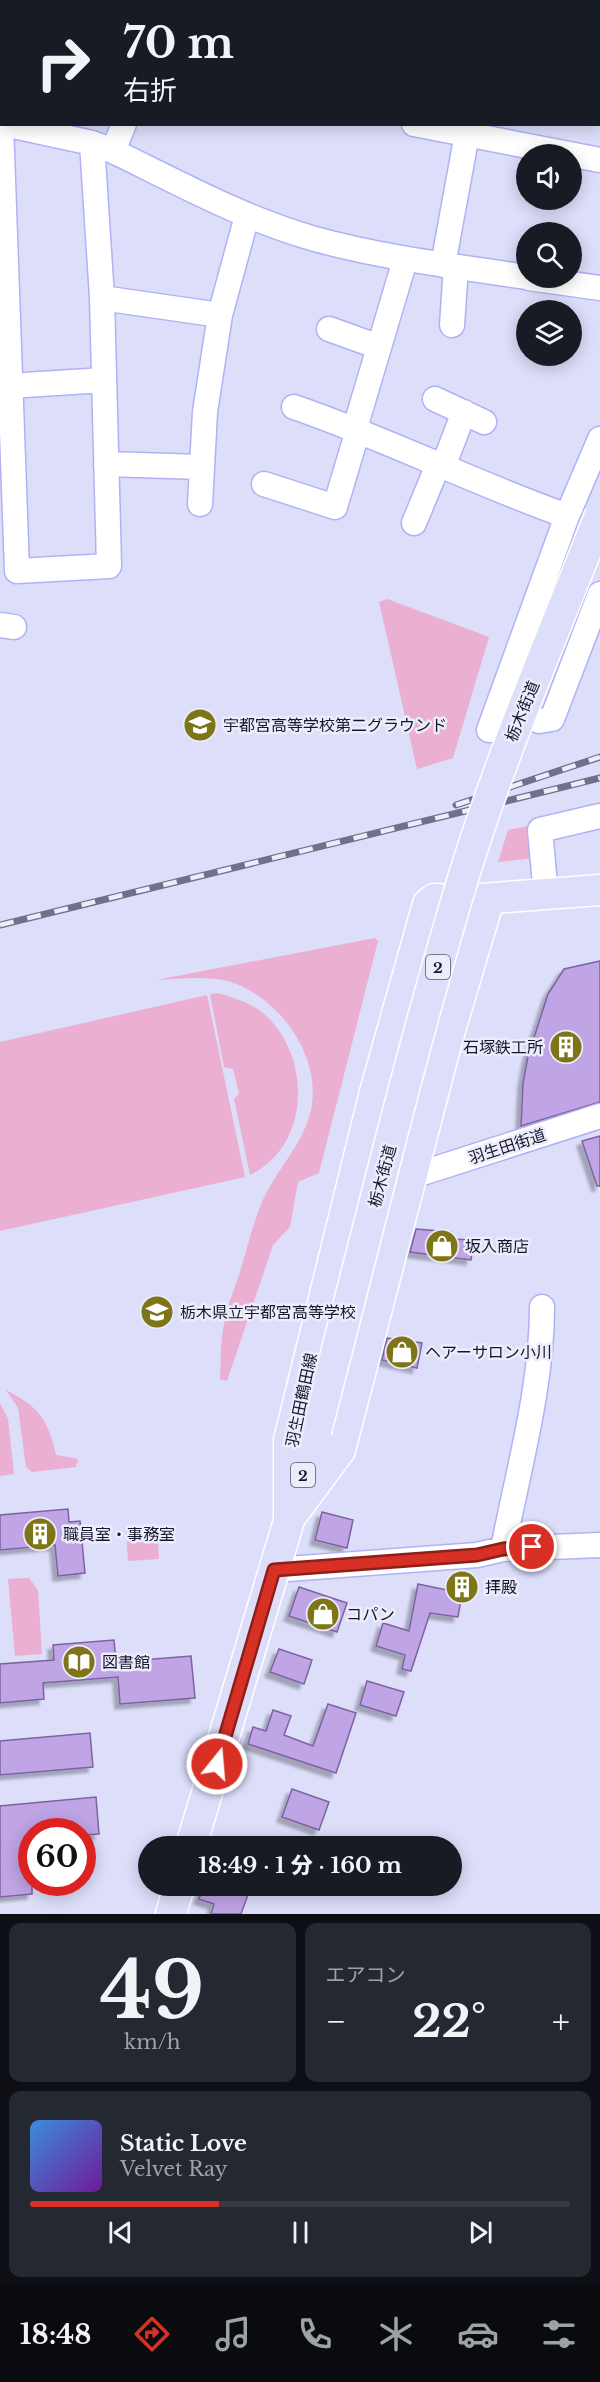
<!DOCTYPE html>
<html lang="ja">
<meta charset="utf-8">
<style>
:root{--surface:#171b24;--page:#242831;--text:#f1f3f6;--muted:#9ea1a6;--line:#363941;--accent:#d93025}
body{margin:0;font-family:"Libre Baskerville","Noto Sans JP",serif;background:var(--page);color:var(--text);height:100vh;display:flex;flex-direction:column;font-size:22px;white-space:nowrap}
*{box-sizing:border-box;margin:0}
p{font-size:20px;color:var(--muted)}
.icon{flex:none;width:33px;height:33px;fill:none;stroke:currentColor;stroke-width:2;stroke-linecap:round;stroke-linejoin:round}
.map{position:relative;height:1914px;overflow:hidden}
.side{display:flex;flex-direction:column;gap:9px;padding:9px;background:#0d0f14;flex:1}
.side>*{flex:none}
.banner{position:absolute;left:0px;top:0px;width:600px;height:126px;box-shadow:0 3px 15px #0003;background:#171b24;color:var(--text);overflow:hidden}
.buttons{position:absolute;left:516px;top:144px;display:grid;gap:12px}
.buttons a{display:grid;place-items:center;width:66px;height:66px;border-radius:50%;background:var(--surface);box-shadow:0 3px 15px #0003;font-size:30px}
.speed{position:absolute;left:18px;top:1818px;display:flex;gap:12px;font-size:30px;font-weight:700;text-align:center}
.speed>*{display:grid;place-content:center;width:78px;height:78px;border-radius:50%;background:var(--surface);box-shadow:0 3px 15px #0003;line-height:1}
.speed .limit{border:9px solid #d22;background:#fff;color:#111}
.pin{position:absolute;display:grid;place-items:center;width:51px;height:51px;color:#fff;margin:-26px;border:3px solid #fff;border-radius:50%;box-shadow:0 2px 6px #0007}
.me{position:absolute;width:66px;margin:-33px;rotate:17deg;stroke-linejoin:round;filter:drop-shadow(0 0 4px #0008)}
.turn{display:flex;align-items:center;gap:21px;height:126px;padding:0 24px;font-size:27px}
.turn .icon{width:78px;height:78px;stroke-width:2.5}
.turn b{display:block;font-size:42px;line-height:51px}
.big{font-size:45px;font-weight:800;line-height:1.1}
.side .card{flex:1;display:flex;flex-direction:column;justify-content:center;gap:9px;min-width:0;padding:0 21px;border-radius:12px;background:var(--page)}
.side .dial{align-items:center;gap:0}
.dial b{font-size:78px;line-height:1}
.song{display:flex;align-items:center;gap:18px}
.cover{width:72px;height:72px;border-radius:9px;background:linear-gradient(135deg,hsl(210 70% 55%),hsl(280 70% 35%))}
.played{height:6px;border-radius:3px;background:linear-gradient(90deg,var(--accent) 35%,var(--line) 35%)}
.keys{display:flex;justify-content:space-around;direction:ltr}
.heat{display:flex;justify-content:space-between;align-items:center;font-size:33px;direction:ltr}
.side .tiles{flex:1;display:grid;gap:9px;grid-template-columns:1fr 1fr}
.card:last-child{grid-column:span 2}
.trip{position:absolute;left:138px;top:1836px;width:324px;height:60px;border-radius:30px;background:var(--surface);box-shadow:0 3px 15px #0003;font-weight:800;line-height:60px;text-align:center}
.tab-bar{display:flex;height:96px;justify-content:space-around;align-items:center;background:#090b0e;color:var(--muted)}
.tab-bar .icon{width:42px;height:42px}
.tab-bar .on{color:var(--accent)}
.tab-bar b{font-size:27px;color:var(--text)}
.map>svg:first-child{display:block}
</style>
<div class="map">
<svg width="600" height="1914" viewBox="0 0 600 1914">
<defs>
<filter id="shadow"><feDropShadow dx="-5" dy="5" stdDeviation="1.5" flood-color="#0004"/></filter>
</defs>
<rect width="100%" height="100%" fill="#dcdefa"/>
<path fill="#ebafd2" d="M0 0H155L2 2 1 109Z
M387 599 489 637 453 758 417 769 379 602Z
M533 825 535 858 498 862 508 830Z
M375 938 378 941 319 1173 298 1182 290 1227 273 1245 227 1381 220 1379C221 1362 220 1342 224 1325 227 1305 236 1286 241 1268 248 1246 253 1223 262 1202 276 1170 303 1145 311 1110 322 1058 282 1001 234 983 210 975 181 979 156 980Z
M218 993C234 998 250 1002 264 1014 312 1056 311 1146 250 1175L234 1099 239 1093 233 1069 224 1067 210 994Z
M207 995 245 1177 0 1231V1042Z
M6 1390C39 1407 48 1419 56 1455L78 1459 76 1467 32 1472 26 1467 18 1408Z
M0 1403 8 1419 14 1474 0 1476Z
M157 1529 159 1559 128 1561 126 1531Z
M29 1578 38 1590 42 1654 15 1656 8 1579Z"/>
<path fill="#bfa4e6" stroke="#7d63a0" stroke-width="1.5" filter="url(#shadow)" d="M600 961V1102L521 1126 523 1083 528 1056 548 994 564 969Z
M600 1136V1186H597L582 1141Z
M416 1229 451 1232 450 1239 474 1240 471 1260 410 1252Z
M387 1338 422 1343 417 1368 382 1360Z
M68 1509 69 1522 80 1521 85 1573 58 1576 55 1545 0 1550V1515Z
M322 1512 353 1520 347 1548 315 1540Z
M418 1584 462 1593 458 1617 430 1613 411 1671 402 1669 405 1655 376 1646 383 1623 409 1631Z
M299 1587 347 1603 337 1632 289 1616Z
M114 1640 116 1662 191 1656 195 1698 120 1704 118 1677 43 1683 44 1699 0 1703V1664L54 1660 53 1645Z
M279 1649 312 1660 304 1684 270 1672Z
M367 1681 404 1692 396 1716 360 1705Z
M328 1704 356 1713 336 1773 248 1744 253 1727 266 1731 273 1710 291 1716 284 1735 313 1746Z
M90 1733 93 1767 0 1775V1741Z
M292 1789 329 1802 319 1830 282 1817Z
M96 1797 99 1834 82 1835V1832H32V1894L0 1897V1806Z
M204 1886H231L249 1892 241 1914H211L214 1904 199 1899Z"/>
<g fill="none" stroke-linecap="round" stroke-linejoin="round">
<defs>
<path id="minor" d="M252 0 261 2
M173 2V0
M495 2V0
M598 63H600
M1 124 17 571 109 566 102 298 92 143
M4 124 92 143 113 151C179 183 244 219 315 239 384 258 455 266 526 277
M414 124 600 160
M113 151 124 124
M443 265 467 134
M529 278 600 288
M102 298 220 315
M452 325 456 267
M329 329 379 347
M9 386 104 380
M435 399 484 422
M294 407C387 439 474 483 567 516
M355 428 405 260
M106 464 202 467
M443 467 464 412
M264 484 335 507 358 430
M200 504 205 412 220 315 247 216
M414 523 438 465
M0 625 14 627
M539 721 552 719 600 594
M497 729 489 730 567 516 600 439
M546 895 540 830 600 816
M413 1176 600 1116
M503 1549C518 1470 542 1388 542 1307
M274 1570 477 1555 503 1549 600 1545"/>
<path id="major" d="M480 899 600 890
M289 1519 340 1450 447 1040 489 899
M289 1519V1440L375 1092 428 904 434 899H439
M191 1846 316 1431
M171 1914 179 1886"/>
</defs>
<use href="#minor" stroke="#b0b2f5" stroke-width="27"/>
<use href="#major" stroke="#fff" stroke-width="33"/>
<use href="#minor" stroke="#fff" stroke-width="24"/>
<use href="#major" stroke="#dddffa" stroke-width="30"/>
<defs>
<path id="rail" d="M456 805 600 757
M0 925 600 778"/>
</defs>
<use href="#rail" stroke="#70708b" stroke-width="7"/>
<use href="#rail" stroke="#ececfb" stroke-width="4.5" stroke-dasharray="14" stroke-linecap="butt"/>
<defs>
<path id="major-bridge" d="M316 1431C365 1244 409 1056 465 872 503 750 554 633 600 515"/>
</defs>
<use href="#major-bridge" stroke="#fff" stroke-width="33" stroke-linecap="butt"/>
<use href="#major-bridge" stroke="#dddffa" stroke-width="30"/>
</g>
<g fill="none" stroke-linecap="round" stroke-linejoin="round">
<defs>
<path id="route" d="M217 1764 274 1570 477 1555 503 1549 532 1547"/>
</defs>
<use href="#route" stroke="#8d1f18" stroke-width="15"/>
<use href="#route" stroke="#d93025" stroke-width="10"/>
</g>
<defs>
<symbol id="school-disc" viewBox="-11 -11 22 22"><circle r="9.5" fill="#7e7518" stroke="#ececfb"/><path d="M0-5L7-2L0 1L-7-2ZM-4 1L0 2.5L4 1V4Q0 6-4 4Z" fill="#fff"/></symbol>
<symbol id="building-disc" viewBox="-11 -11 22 22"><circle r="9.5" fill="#7e7518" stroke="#ececfb"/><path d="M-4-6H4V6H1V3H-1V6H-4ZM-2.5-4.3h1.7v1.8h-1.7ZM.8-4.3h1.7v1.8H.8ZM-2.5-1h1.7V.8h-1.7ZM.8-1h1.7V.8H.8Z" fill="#fff"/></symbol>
<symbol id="shop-disc" viewBox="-11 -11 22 22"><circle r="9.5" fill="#7e7518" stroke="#ececfb"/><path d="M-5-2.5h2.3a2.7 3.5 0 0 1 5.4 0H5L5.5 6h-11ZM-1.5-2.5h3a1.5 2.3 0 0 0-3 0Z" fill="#fff"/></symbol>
<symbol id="library-disc" viewBox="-11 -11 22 22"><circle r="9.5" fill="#7e7518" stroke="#ececfb"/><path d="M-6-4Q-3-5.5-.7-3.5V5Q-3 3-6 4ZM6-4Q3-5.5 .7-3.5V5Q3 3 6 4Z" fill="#fff"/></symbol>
</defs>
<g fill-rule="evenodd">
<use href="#school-disc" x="181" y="706" width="38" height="38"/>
<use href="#building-disc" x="547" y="1028" width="38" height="38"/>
<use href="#shop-disc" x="423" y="1227" width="38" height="38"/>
<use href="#school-disc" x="138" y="1293" width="38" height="38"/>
<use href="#shop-disc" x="383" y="1333" width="38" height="38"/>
<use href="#building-disc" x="21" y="1515" width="38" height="38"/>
<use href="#building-disc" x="443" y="1568" width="38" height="38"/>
<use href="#shop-disc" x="304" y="1595" width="38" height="38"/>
<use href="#library-disc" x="60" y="1643" width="38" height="38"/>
</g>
<g text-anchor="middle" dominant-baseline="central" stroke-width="5" stroke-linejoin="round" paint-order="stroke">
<g fill="#ececfb" stroke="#57566c" stroke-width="1.5">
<rect x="426" y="955" width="24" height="24" rx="4.5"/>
<rect x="291" y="1463" width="24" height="24" rx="4.5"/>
</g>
<g font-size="15" font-weight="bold" fill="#17162f">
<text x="438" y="967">2</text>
<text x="303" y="1475">2</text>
</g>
<g font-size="16" fill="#17162f" stroke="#ececfb">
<text transform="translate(522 711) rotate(-68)">栃木街道</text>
<text transform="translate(507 1146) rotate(-18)">羽生田街道</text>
<text transform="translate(382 1176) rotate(-75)">栃木街道</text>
<text transform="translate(301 1400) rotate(-78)">羽生田鶴田線</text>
</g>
<g font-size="16" fill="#17162f" stroke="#ececfb" text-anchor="start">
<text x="223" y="725">宇都宮高等学校第二グラウンド</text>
<text x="543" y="1047" text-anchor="end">石塚鉄工所</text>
<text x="465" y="1246">坂入商店</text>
<text x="180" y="1312">栃木県立宇都宮高等学校</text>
<text x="425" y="1352">ヘアーサロン小川</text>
<text x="63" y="1534">職員室・事務室</text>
<text x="485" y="1587">拝殿</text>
<text x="346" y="1614">コパン</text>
<text x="102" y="1662">図書館</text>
</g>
</g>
</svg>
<div class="buttons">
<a><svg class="icon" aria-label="sound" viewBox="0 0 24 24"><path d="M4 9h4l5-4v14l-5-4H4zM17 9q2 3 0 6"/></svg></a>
<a><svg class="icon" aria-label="search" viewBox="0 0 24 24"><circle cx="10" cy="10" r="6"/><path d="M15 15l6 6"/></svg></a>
<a><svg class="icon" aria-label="layers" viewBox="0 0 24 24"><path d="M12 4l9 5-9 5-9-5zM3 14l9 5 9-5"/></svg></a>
</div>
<div class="speed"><div class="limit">60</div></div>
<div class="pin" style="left:532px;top:1547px;background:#d93025"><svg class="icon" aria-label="arrive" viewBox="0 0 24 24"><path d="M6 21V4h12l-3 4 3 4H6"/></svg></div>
<svg class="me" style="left:217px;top:1764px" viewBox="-20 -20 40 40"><circle r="17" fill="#d93025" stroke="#fff" stroke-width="3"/><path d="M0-11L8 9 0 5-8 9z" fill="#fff"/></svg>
<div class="trip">18:49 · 1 分 · 160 m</div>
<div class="banner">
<div class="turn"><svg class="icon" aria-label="right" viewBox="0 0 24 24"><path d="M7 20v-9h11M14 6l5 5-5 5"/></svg><div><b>70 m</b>右折</div></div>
</div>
</div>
<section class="side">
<div class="tiles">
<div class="card dial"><b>49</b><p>km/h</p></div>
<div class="card"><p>エアコン</p>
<div class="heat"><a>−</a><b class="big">22°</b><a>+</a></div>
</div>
<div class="card">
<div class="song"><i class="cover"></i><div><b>Static Love</b><p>Velvet Ray</p></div></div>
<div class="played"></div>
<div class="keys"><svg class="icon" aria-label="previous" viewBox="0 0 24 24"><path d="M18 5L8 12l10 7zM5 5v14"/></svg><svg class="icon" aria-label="pause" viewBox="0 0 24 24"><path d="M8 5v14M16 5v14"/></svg><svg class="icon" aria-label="next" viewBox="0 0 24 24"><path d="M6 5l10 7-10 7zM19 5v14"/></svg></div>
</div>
</div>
</section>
<nav class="tab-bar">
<b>18:48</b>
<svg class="icon on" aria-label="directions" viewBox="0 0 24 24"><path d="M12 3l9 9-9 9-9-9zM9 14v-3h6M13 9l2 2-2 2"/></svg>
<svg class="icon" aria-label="music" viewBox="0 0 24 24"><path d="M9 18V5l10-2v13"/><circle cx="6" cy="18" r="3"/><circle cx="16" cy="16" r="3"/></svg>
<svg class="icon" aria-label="phone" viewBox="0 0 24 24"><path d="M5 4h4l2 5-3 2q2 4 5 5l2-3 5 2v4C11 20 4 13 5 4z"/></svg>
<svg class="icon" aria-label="climate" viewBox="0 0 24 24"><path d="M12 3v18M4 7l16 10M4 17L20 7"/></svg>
<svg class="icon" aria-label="car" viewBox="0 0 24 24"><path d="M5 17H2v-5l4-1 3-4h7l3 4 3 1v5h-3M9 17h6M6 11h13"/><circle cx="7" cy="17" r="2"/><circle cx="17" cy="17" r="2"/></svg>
<svg class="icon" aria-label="filters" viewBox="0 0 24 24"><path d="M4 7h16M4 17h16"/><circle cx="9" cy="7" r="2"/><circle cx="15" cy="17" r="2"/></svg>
</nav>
